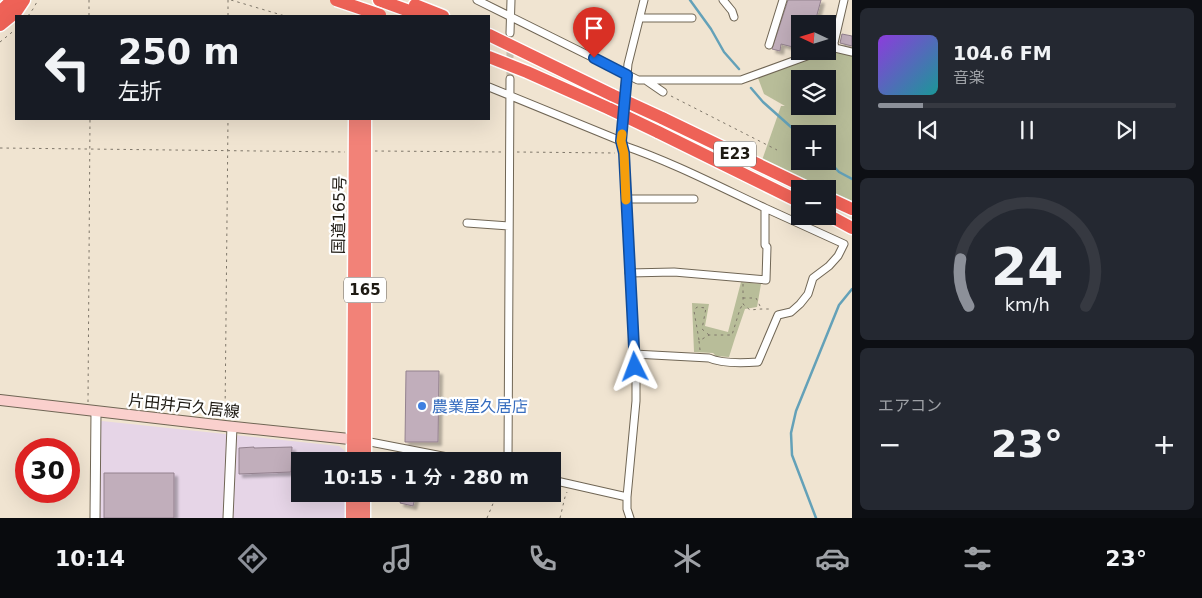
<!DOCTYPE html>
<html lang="ja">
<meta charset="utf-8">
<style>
:root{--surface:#171b24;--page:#242831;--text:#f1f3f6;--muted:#9ea1a6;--line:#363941;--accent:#8c9099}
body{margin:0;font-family:"DejaVu Sans","Noto Sans JP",sans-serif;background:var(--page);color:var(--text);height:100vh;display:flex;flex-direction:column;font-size:19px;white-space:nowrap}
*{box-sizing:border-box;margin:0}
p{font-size:16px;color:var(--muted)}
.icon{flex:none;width:28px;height:28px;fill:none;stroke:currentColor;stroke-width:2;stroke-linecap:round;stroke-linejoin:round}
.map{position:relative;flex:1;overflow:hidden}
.details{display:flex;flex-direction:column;gap:8px;padding:8px;background:#0d0f14;width:350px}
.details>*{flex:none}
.hud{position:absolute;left:15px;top:15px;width:475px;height:105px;border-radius:0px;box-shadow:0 5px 20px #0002;background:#171b24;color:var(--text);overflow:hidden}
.needle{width:32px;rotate:274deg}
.tools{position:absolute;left:791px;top:15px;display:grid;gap:10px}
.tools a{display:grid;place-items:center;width:45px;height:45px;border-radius:0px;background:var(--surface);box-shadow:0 5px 20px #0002;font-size:25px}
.speed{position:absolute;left:15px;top:438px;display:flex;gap:10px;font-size:25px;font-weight:700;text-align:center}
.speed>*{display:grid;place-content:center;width:65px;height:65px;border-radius:50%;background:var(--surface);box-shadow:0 5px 20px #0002;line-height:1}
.speed .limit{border:8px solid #d22;background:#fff;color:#111}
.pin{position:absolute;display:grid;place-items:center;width:42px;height:42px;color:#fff;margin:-51px -21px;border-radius:50% 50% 50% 0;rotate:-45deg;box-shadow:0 0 5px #0007}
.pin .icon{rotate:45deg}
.me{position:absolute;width:55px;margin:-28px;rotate:357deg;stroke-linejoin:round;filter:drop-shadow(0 0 4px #0008)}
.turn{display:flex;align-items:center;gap:18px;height:105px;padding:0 20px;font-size:22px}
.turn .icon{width:65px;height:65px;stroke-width:2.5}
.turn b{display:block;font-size:35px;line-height:42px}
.big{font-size:38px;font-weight:600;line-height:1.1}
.details .card{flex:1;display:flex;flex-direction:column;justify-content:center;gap:8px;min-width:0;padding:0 18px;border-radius:8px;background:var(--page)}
.details .dial{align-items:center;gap:0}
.dial svg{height:130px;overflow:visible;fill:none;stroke:var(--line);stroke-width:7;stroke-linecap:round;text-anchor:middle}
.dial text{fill:var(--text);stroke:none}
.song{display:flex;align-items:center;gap:15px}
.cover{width:60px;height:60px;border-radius:8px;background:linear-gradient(135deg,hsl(270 70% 55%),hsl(180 70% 35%))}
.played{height:5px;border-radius:2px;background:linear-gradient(90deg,var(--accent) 15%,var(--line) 15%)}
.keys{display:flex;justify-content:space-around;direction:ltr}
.heat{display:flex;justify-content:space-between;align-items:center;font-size:28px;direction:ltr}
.trip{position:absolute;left:291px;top:452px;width:270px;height:50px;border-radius:0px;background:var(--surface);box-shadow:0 5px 20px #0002;font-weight:600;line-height:50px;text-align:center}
.menu{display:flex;height:80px;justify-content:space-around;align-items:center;background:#090b0e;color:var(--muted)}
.menu .icon{width:35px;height:35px}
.menu .current{color:var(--accent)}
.menu b{font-size:22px;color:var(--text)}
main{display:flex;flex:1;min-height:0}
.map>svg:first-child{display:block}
</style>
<main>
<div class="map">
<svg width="852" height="518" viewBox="0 0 852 518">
<defs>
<filter id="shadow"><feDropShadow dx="3.5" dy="3.5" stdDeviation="1" flood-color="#0004"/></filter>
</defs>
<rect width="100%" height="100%" fill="#f0e4d1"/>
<path fill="#e6d5e7" d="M102 421 339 446 347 453 346 461H300V494H346V518H97L98 423Z"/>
<path fill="#b8bd99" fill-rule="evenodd" d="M841 52 852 55V207L828 195V189H815L761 163 781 106H785L764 94 758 78C783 69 815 53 841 52ZM800 79H828V106H800ZM800 134H828V161H800Z
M741 282 761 284 757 307 745 309 735 338 729 357 716 356 713 353 694 352 692 303 709 304 705 326 728 332Z"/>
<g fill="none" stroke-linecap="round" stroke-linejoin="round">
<path stroke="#64a1b8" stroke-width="2.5" d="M690 0 711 29 724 52 739 69
M751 88 763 102 800 135
M828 160 839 172 852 179
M816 518 792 455 791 433 796 411 839 305 852 289"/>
</g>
<path fill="#c1aebb" stroke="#93818e" filter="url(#shadow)" d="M788 0H821L815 22 800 18V52L793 51V47L781 44 780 51 772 49Z
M842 34 852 36V46L840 43Z
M406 371H439L438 442H405Z
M254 447V448L292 447 291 472 239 474V448Z
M104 473H174V518H104Z
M403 494H416L413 506 400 503Z"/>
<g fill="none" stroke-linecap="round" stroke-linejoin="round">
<path stroke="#c6bcab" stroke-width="7" stroke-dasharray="7 3.5" stroke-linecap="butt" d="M510 79V33"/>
<defs>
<path id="minor" d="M477 0 638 80H741L807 56 825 51
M723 0 732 11 734 17
M640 18H692
M510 33 511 0
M769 45 783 0
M835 48 834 43 844 0
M828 50 835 48 852 52
M647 81 663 92
M489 87 621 141
M622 145C672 162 718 186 765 208V245L767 247 766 280 674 272 629 273
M626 199H694
M467 223 509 226
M634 354 709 358C722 364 744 363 758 362L778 315 791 312 800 304 808 294 813 278 829 266 838 256 844 244 765 208
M365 441 468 461
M508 461 510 79
M552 480 627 497
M630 518 627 509V497L636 401V381L624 153 621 141 628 64 644 0"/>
<path id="tertiary" d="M95 518 96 412
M228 518 232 427"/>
<path id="secondary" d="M0 400 225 426 359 440"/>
<path id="trunk" d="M353 461 355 119
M365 461V119
M352 518V494
M364 518V494"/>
<path id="motorway" d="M379 0 423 16
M415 5 443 16
M0 12 12 0
M0 25 16 12 24 0
M489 35 612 95
M489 57 527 72 610 109
M662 118 809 189
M658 132 800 202
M828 198 852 209
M828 215 852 228"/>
</defs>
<use href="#minor" stroke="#706655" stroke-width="9"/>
<use href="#tertiary" stroke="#706655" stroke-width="11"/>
<use href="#secondary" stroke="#706655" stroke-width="12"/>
<use href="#trunk" stroke="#fff" stroke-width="15"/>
<use href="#motorway" stroke="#fff" stroke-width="15"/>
<path stroke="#7f776a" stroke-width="1" stroke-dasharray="2.5 4" stroke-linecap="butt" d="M89 0V16
M228 0V16
M231 0 285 16
M28 16 33 9 38 0
M0 42 16 29
M671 96 777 150
M0 148 345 152
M375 151 503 152
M517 152 615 153
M743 284V304L750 310 761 309H771
M743 298H756L761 308
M699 340 694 311 697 307 706 308 702 329 709 335
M700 350 699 341 709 335H732L740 309 743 304
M88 402 90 119
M225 418 228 119
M487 518 497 494
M560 518 565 497 567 492"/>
<use href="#minor" stroke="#fff" stroke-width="7"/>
<use href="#tertiary" stroke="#fff" stroke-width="9"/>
<use href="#secondary" stroke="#fad0cd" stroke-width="10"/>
<use href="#trunk" stroke="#f28278" stroke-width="12"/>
<use href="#motorway" stroke="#ee6257" stroke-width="12"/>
<defs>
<path id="motorway-bridge" d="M336 0 380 15
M612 95 662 118
M610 109 658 132"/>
</defs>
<use href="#motorway-bridge" stroke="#fff" stroke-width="15" stroke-linecap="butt"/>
<use href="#motorway-bridge" stroke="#ee6257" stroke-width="12"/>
</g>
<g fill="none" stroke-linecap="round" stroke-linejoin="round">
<defs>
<path id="route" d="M594 58 627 75 621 141 624 153 635 367"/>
</defs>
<use href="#route" stroke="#114b97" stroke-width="12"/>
<use href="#route" stroke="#1a73e8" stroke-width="9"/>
<path stroke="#f59e0b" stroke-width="9" d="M622 134 621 141 624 153 626 200"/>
</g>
<circle fill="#3f7fe0" stroke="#fff" stroke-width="2" cx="422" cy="406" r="5"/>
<g text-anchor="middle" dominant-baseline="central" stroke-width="4.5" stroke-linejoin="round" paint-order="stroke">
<g fill="#fff" stroke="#625f5a" stroke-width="1">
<rect x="714" y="141.5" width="42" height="25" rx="4"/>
<rect x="344" y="277.5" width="42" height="25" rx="4"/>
</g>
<g font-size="15" font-weight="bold" fill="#1e1a13">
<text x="735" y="154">E23</text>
<text x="365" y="290">165</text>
</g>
<g font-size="16" fill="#1e1a13" stroke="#fff">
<text transform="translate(339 215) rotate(-89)">国道165号</text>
<text transform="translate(184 406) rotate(6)">片田井戸久居線</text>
</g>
<g font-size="16" fill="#366cbe" stroke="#fff" text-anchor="start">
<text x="432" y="406">農業屋久居店</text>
</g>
</g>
</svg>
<div class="tools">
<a><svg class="needle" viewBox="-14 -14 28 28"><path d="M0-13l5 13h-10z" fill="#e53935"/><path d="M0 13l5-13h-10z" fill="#9ea1a6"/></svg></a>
<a><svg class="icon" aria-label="layers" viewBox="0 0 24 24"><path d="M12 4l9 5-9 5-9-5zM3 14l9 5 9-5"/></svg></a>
<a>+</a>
<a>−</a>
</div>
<div class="speed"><div class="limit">30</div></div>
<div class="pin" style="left:594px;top:58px;background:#d93025"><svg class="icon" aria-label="arrive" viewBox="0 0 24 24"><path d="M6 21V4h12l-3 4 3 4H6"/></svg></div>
<svg class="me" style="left:635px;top:367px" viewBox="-20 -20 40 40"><path d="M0-17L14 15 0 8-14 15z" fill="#1a73e8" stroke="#fff" stroke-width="4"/></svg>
<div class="trip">10:15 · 1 分 · 280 m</div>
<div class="hud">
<div class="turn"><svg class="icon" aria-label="left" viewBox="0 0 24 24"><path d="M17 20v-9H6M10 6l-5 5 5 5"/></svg><div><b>250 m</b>左折</div></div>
</div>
</div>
<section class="details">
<div class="card">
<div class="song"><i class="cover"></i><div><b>104.6 FM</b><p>音楽</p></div></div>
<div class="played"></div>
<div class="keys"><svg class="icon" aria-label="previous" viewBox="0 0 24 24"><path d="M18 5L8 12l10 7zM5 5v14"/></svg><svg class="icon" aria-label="pause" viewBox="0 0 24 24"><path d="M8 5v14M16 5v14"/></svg><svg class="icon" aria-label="next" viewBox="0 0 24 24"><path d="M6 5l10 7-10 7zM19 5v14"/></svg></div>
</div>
<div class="card dial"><svg viewBox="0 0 100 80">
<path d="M14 69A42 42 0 1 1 86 69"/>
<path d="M14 69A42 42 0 0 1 9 40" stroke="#8c9099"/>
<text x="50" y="56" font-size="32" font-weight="700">24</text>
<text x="50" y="72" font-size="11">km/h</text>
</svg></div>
<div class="card"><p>エアコン</p>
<div class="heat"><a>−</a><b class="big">23°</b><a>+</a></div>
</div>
</section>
</main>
<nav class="menu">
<b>10:14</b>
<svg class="icon current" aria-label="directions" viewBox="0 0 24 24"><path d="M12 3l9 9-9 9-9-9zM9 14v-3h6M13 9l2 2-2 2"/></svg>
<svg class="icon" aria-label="music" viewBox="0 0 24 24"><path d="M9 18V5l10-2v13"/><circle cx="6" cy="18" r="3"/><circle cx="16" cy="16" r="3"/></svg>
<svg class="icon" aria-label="phone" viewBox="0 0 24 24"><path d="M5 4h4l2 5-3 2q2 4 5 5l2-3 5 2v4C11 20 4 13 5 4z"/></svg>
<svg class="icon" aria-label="climate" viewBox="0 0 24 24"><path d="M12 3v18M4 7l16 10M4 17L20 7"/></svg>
<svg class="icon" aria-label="car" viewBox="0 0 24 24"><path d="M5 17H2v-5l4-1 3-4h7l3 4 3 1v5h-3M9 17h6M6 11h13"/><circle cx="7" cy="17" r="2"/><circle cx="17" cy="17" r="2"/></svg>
<svg class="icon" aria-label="filters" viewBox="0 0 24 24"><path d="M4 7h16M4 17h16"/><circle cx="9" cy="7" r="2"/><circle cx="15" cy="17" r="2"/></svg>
<b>23°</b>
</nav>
